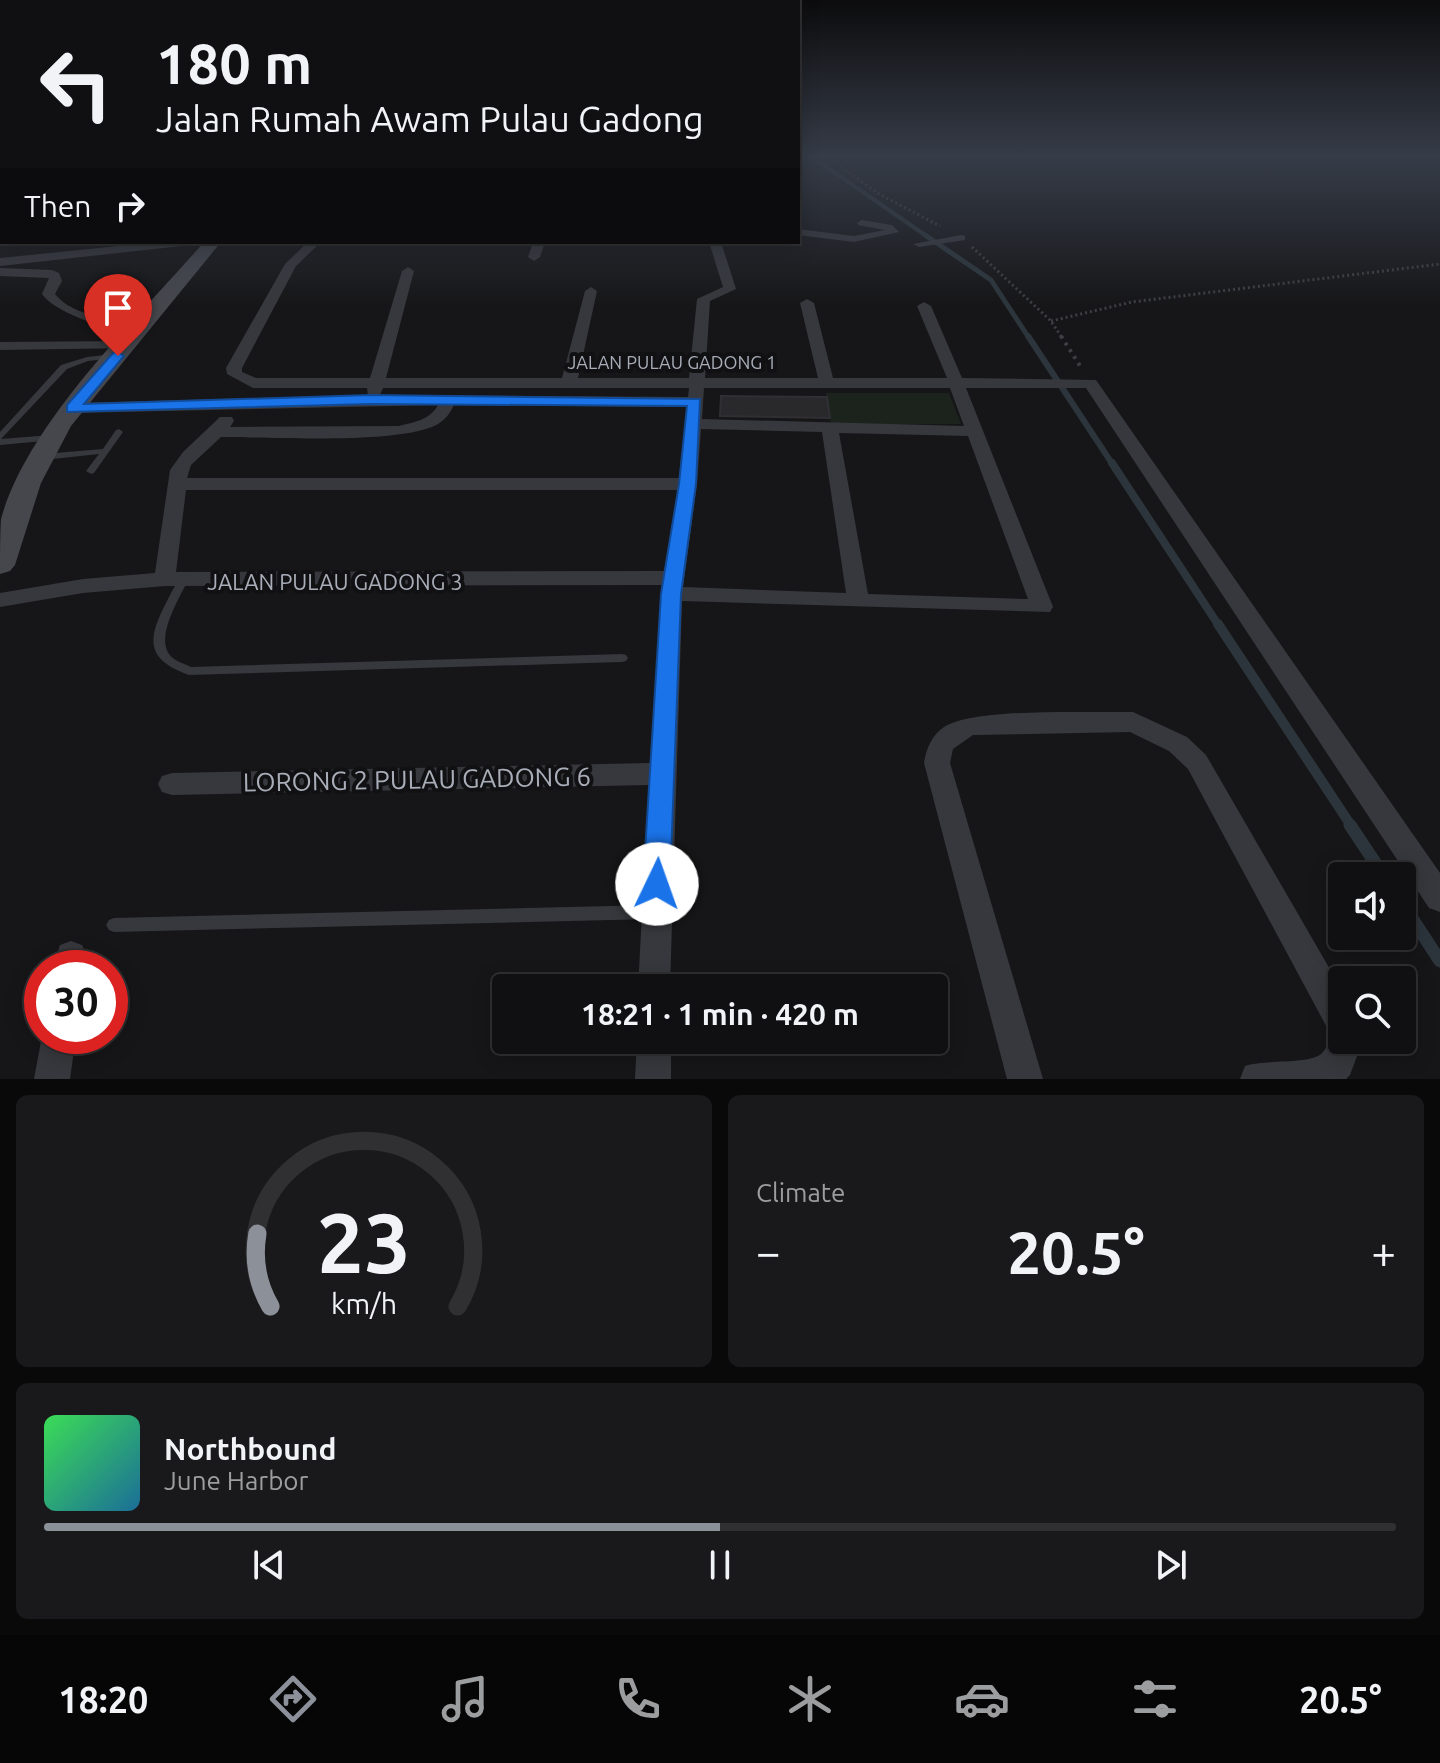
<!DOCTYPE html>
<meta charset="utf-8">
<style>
:root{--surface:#101012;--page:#19191b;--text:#f1f3f6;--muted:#9c9d9f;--line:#303032;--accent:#8c9099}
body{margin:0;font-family:Ubuntu,sans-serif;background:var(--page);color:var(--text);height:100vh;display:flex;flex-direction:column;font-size:30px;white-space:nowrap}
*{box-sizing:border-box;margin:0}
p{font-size:26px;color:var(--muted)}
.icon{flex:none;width:44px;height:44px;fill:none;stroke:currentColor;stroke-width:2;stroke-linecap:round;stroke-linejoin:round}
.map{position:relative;height:1079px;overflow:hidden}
.details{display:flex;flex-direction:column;gap:16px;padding:16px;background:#09090a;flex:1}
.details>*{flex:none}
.hud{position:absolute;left:0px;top:0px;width:800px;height:244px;box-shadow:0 4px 20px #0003,0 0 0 2px var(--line);background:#101012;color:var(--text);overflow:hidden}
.controls{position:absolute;left:1328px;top:862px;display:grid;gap:16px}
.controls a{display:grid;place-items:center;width:88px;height:88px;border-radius:8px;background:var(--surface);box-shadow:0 4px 20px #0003,0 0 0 2px var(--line);font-size:40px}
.speed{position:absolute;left:24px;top:950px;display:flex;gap:16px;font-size:40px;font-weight:700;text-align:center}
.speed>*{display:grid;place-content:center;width:104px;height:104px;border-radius:50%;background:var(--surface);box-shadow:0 4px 20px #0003,0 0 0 2px var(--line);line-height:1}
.speed .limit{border:12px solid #d22;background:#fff;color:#111}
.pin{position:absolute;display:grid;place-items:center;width:68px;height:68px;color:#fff;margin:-82px -34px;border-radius:50% 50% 50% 0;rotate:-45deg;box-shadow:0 0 8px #0007}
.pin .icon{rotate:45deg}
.me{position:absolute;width:88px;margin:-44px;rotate:3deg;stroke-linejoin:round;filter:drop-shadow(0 0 6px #0008)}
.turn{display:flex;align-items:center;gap:28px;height:168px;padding:0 24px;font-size:36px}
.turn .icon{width:104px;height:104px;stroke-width:2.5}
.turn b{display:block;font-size:56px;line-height:68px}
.then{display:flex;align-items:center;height:76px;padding:0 24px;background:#0003;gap:16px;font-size:30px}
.big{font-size:60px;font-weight:700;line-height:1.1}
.details .tile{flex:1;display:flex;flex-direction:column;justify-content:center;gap:12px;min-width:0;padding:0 28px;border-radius:12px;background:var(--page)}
.details .dial{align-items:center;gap:0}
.dial svg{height:208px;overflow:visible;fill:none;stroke:var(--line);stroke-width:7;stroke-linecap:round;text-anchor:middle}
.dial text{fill:var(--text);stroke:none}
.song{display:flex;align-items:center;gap:24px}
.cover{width:96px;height:96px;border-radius:12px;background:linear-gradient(135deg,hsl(130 70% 55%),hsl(200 70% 35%))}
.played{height:8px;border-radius:4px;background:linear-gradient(90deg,var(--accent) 50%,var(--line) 50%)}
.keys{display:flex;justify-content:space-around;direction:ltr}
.heat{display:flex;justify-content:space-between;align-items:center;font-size:44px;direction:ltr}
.details .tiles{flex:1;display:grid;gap:16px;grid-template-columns:1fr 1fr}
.tile:last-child{grid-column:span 2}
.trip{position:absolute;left:492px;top:974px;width:456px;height:80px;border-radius:8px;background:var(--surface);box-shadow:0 4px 20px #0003,0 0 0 2px var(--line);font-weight:700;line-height:80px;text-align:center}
.tab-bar{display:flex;height:128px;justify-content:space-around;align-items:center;background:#060607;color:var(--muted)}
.tab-bar .icon{width:56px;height:56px}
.tab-bar .current{color:var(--accent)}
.tab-bar b{font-size:36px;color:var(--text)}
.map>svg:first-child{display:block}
</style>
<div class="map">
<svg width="1440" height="1079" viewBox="0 0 1440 1079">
<rect width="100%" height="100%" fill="#161618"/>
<path fill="#1c231d" d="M826 393H949L961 424H831Z"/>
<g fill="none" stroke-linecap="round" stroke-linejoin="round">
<path stroke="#2c353c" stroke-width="4" d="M809 155 928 237"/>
<path stroke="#2c353c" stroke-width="5" d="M925 235 991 280 1029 338"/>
<path stroke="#2c353c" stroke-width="6" d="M1028 336 1113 465"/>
<path stroke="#2c353c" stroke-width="8" d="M1112 463 1219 626"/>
<path stroke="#2c353c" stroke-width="10" d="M1218 624 1352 827"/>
<path stroke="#2c353c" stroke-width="13" d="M1350 825 1384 876
M1402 903 1440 961"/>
</g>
<path fill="#29292c" stroke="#303034" stroke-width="2" d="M721 396 827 397 830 418 720 416Z"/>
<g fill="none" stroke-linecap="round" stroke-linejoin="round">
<path stroke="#3d3f44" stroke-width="3" stroke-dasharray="2 3" stroke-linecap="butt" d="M825 155 879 194 940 226
M972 247 1051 321 1062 338
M1051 321 1132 302 1440 264"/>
<path stroke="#3d3f44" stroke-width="4" stroke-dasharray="3 5" stroke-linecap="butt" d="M1061 336 1082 369"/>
<path fill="#37383d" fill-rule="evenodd" d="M113 354 117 356 116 358 88 361 67 369 1 439 51 435 54 436 55 438 54 440 0 445V432L61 365 87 357Z
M119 429 123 432 94 473 91 474 86 471 99 454 43 460 39 457 43 454 103 449 116 430Z
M182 579 187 582C179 599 156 636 169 654 174 661 183 663 191 667L622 654 626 655 628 658 626 661 622 662 189 675C148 660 146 642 165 605 170 596 174 584 182 579Z
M653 905 658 907 661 912 658 917 653 919 114 932 109 930 106 925 109 920 114 918Z"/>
<path fill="#37383d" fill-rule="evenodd" d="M0 155H2V161H0Z
M862 220 892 225 899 232 854 242 798 235V229L854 236 885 230 858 225 857 223Z
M961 235 965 236V240L919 247 913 244Z
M158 242H197L191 245 0 266V258Z
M308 242H321L296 266 242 368V372L256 378H370L402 271 408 267 414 271 386 378H562L585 291 591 287 597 291 578 378H689L697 299 723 287 709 242H721L736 289 710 301 705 378H818L800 303 807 299 814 303 833 378H947L917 306 924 302 931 306 962 378 1096 380 1440 873V912L1429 908 1086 388H966L1053 607 1050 612 682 601 670 988H638L649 785 172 795 162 792 158 784 162 776 172 773 650 763 662 585 165 586 83 593 0 607V593L83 579 155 573 170 470 183 452 220 417H232L234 421 230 427 399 426C414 422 430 420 438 405L72 413 64 408 72 403 368 395 367 388H253L227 374 226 368 285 264ZM383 388H689L688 397 380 395ZM704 388H950L964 426 702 419ZM454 405 687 407 679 478H187L191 465 221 437C269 437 402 445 438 424 446 419 450 413 454 405ZM701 429 822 432 846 593 683 587 697 484ZM839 433 968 436 1028 599 868 594ZM186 490H678L664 571 176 572Z
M533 242H545L540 257 534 261 528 257Z
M0 268 52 270 59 273 62 281 55 294C73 317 115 320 143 321L150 325C129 340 56 315 42 294L49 278 0 276Z
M127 341 134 345 132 348 0 350V342Z
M1133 712 1187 737 1206 755 1342 990V1040H1363L1350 1075 1346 1079H1240L1245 1066C1264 1059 1311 1065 1322 1053 1327 1049 1328 1041 1331 1035L1188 769 1169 751 1130 732 973 735 953 749 950 763 1043 1079H1007L924 763C926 749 932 735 944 727 975 707 1091 713 1133 712Z
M71 941 82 945 87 956 85 968H53L60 945Z
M42 1036H76L70 1079H34Z
M637 1040H671V1079H635Z"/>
<path fill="#45474d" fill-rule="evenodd" d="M204 242H221L71 426 41 483 15 565 10 571 0 574C0 557 0 535 1 519 28 422 138 318 204 242Z"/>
</g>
<linearGradient id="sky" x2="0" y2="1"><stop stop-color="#0c0c0d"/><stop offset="0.51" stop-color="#363c48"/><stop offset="1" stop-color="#363c48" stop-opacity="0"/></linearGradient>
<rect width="1440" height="306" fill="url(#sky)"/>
<path fill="#1a73e8" stroke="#114b97" stroke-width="2" d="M118 352 124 356 84 404 370 395 700 399 696 484 681 594 670 884 666 893 657 896 647 893 643 884 661 594 679 484 687 406 370 404 67 412V405L113 353Z"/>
<g text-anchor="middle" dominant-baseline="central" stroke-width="8" stroke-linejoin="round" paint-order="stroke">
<g font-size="18" fill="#a8adb8" stroke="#111113">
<text x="672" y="362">JALAN PULAU GADONG 1</text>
</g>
<g font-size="22" fill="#a8adb8" stroke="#111113">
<text x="335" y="581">JALAN PULAU GADONG 3</text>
</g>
<g font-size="26" fill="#a8adb8" stroke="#111113">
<text transform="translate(417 779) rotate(-1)">LORONG 2 PULAU GADONG 6</text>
</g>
</g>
</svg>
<div class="controls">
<a><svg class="icon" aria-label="sound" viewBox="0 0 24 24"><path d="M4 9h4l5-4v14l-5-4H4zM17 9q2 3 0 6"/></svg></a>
<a><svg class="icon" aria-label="search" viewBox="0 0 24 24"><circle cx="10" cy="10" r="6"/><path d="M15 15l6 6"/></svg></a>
</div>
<div class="speed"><div class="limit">30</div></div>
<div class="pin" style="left:118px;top:356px;background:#d93025"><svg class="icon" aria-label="arrive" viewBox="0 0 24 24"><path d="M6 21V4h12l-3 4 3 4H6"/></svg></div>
<svg class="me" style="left:657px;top:884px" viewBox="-20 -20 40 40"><circle r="19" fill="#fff"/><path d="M0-13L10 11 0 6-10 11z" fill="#1a73e8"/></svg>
<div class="trip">18:21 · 1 min · 420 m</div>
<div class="hud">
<div class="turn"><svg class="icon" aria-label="left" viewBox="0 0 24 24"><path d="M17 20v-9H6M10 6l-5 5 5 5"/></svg><div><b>180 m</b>Jalan Rumah Awam Pulau Gadong</div></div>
<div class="then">Then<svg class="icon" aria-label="right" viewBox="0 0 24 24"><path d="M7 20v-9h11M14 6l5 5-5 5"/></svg></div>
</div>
</div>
<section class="details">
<div class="tiles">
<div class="tile dial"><svg viewBox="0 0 100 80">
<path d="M14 69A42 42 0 1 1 86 69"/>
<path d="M14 69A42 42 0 0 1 9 41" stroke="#8c9099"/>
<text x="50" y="56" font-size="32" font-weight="700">23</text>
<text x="50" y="72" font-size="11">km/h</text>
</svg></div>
<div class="tile"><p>Climate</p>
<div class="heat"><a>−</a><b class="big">20.5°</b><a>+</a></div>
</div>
<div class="tile">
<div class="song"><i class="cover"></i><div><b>Northbound</b><p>June Harbor</p></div></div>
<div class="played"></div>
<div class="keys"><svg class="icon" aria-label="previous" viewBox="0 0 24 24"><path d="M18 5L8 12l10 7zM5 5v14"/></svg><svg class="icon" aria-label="pause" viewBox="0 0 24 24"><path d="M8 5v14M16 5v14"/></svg><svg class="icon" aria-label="next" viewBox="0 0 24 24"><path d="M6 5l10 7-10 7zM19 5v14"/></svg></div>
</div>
</div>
</section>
<nav class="tab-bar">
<b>18:20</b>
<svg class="icon current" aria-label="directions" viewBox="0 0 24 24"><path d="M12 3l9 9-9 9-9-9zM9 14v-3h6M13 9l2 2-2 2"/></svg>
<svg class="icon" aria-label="music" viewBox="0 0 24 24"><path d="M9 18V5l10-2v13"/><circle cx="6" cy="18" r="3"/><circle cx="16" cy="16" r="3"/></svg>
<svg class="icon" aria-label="phone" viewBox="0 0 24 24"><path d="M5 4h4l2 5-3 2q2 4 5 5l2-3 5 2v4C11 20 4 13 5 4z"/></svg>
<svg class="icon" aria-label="climate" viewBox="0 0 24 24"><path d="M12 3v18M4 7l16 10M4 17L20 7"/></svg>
<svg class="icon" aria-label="car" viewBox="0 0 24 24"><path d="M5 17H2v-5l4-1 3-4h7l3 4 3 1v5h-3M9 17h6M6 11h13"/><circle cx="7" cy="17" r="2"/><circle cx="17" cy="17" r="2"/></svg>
<svg class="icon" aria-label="filters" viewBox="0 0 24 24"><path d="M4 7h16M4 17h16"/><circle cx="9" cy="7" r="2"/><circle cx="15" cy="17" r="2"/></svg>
<b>20.5°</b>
</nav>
